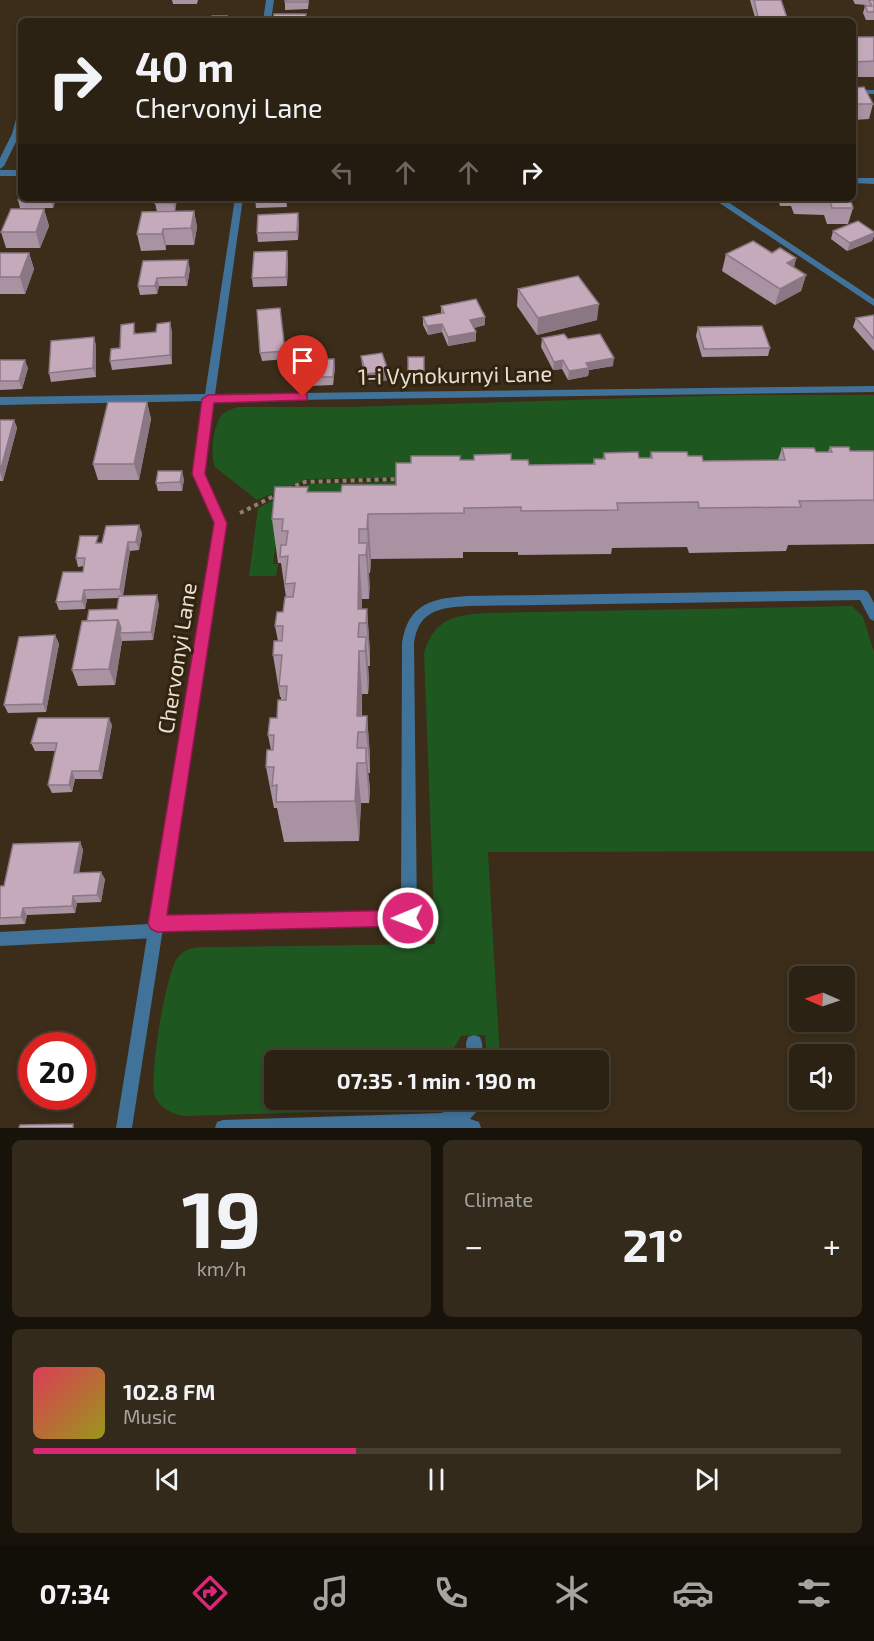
<!DOCTYPE html>
<meta charset="utf-8">
<style>
:root{--surface:#2c2213;--page:#342a1c;--text:#f1f3f6;--muted:#a6a4a0;--line:#483f33;--accent:#db2777}
body{margin:0;font-family:"Exo 2",sans-serif;background:var(--page);color:var(--text);height:100vh;display:flex;flex-direction:column;font-size:22px;white-space:nowrap}
*{box-sizing:border-box;margin:0}
p{font-size:20px;color:var(--muted)}
.icon{flex:none;width:33px;height:33px;fill:none;stroke:currentColor;stroke-width:2;stroke-linecap:round;stroke-linejoin:round}
.map{position:relative;height:1128px;overflow:hidden}
.details{display:flex;flex-direction:column;gap:12px;padding:12px;background:#18130a;flex:1}
.details>*{flex:none}
.banner{position:absolute;left:18px;top:18px;width:838px;height:183px;border-radius:9px;box-shadow:0 3px 9px #0003,0 0 0 2px var(--line);background:#2c2213;color:var(--text);overflow:hidden}
.needle{width:39px;rotate:272deg}
.tools{position:absolute;left:789px;top:966px;display:grid;gap:12px}
.tools a{display:grid;place-items:center;width:66px;height:66px;border-radius:9px;background:var(--surface);box-shadow:0 3px 9px #0003,0 0 0 2px var(--line);font-size:30px}
.speed{position:absolute;left:18px;top:1032px;display:flex;gap:12px;font-size:30px;font-weight:700;text-align:center}
.speed>*{display:grid;place-content:center;width:78px;height:78px;border-radius:50%;background:var(--surface);box-shadow:0 3px 9px #0003,0 0 0 2px var(--line);line-height:1}
.speed .limit{border:9px solid #d22;background:#fff;color:#111}
.pin{position:absolute;display:grid;place-items:center;width:51px;height:51px;color:#fff;margin:-62px -26px;border-radius:50% 50% 50% 0;rotate:-45deg;box-shadow:0 0 6px #0007}
.pin .icon{rotate:45deg}
.me{position:absolute;width:66px;margin:-33px;rotate:269deg;stroke-linejoin:round;filter:drop-shadow(0 0 4px #0008)}
.turn{display:flex;align-items:center;gap:21px;height:126px;padding:0 18px;font-size:27px}
.turn .icon{width:78px;height:78px;stroke-width:2.5}
.turn b{display:block;font-size:42px;line-height:51px}
.lanes{display:flex;align-items:center;height:57px;padding:0 18px;background:#0003;justify-content:center;gap:30px;direction:ltr}
.lanes .off{opacity:.35}
.big{font-size:45px;font-weight:700;line-height:1.1}
.details .widget{flex:1;display:flex;flex-direction:column;justify-content:center;gap:9px;min-width:0;padding:0 21px;border-radius:9px;background:var(--page)}
.details .dial{align-items:center;gap:0}
.dial b{font-size:78px;line-height:1}
.song{display:flex;align-items:center;gap:18px}
.cover{width:72px;height:72px;border-radius:9px;background:linear-gradient(135deg,hsl(350 70% 55%),hsl(60 70% 35%))}
.played{height:6px;border-radius:3px;background:linear-gradient(90deg,var(--accent) 40%,var(--line) 40%)}
.keys{display:flex;justify-content:space-around;direction:ltr}
.heat{display:flex;justify-content:space-between;align-items:center;font-size:33px;direction:ltr}
.details .tiles{flex:1;display:grid;gap:12px;grid-template-columns:1fr 1fr}
.widget:last-child{grid-column:span 2}
.trip{position:absolute;left:264px;top:1050px;width:345px;height:60px;border-radius:9px;background:var(--surface);box-shadow:0 3px 9px #0003,0 0 0 2px var(--line);font-weight:700;line-height:60px;text-align:center}
.menu{display:flex;height:96px;justify-content:space-around;align-items:center;background:#120e08;color:var(--muted)}
.menu .icon{width:42px;height:42px}
.menu .selected{color:var(--accent)}
.menu b{font-size:27px;color:var(--text)}
.map>svg:first-child{display:block}
</style>
<div class="map">
<svg width="874" height="1128" viewBox="0 0 874 1128">
<rect width="100%" height="100%" fill="#3b2d19"/>
<path fill="#1f5721" d="M734 395H874V469L308 479 257 500 215 467C210 456 213 427 221 416 225 411 232 409 238 407H350Z
M459 480 393 497V527L278 528 273 564H278L276 576H249L258 508 298 487 309 484Z
M852 606 863 617 874 652V851L488 852 500 1060H487L485 1035 461 1036 454 1048 457 1060H274V1100H457L452 1105 415 1109 186 1116C174 1115 161 1109 155 1097 148 1080 166 971 178 957 187 946 200 947 213 947L435 944 424 653C435 618 454 615 487 613Z"/>
<g fill="none" stroke-linecap="round" stroke-linejoin="round">
<path stroke="#8c8070" stroke-width="4" stroke-dasharray="4 4" stroke-linecap="butt" d="M288 489 305 482 399 479
M240 513 276 495"/>
<path fill="#41739a" fill-rule="evenodd" d="M864 590 868 592 874 603V621L870 619 860 600 468 606C439 608 419 610 414 643L417 918 414 923 409 925 163 931 160 936 155 938 0 946V932L149 924 152 919 157 917 401 911 402 643C408 603 433 598 468 596Z
M474 1035 480 1037 482 1043 483 1060H467L466 1043 468 1037Z
M465 1100H482L478 1110 470 1119 479 1122 481 1128H215L217 1122 223 1120 441 1113 457 1108Z"/>
<path fill="#41739a" fill-rule="evenodd" d="M266 0H274L271 21H263Z
M854 90H874V94H854Z
M18 112H21L20 134 4 166 0 169V158L12 134Z
M0 170H21V176H0Z
M874 178V184L854 183V178Z
M235 198H243L215 394 874 386V392L214 401 204 474 226 523 132 1128H116L214 523 192 474 204 401 0 405V397L205 394Z
M712 198H722L874 299V306Z"/>
</g>
<path fill="#a992a2" d="M172 0H198L197 4H173Z
M309 0 308 9 285 10V2Z
M750 0H781L788 21H756Z
M853 0H874V20H866L863 13 865 6H866V5L855 4Z
M854 37H874V77H854Z
M854 88 873 104 869 119 854 120Z
M21 198H56L53 208H20L18 200Z
M156 198H203L202 199H177L175 211H194L197 227 194 245H166V250L141 251 137 234 157 212 155 203Z
M255 198H286L287 207 256 208Z
M778 198H850L853 208 848 224H827L824 215 794 214 791 206H780Z
M44 209 49 226 40 248H6L1 232Z
M299 222 298 240 258 242 257 233Z
M833 231 874 233V236L872 241 847 251 831 239Z
M0 253H29L34 269 25 294H0Z
M772 253 796 258 794 267 806 275 801 291 775 305 722 271 726 254Z
M288 259 287 286 253 287 252 278Z
M143 261 190 269 187 286H159L157 294 140 295 138 286Z
M518 289 597 320 537 335 517 306Z
M441 306 485 325 474 328 476 332V341L448 346 442 332 428 335 423 325V317L441 313Z
M280 308 286 359 262 361 260 353Z
M874 315V351L853 327 856 318Z
M698 327 770 348 768 356 702 357 696 336Z
M172 331V364L112 370 110 361 120 348 136 332V334Z
M94 337 96 346V377L51 382 49 373Z
M542 338 568 339 613 366 589 370 588 376 568 380 562 369 553 370 541 347Z
M361 356 388 371V380L367 383 362 365Z
M408 357H424V384H408Z
M0 360 28 368 22 389 0 390Z
M335 367 333 385 308 386 307 377Z
M147 402 151 419 139 480H98L93 464Z
M0 420H14L17 428 3 481H0Z
M830 447 850 451H874V544L788 545 786 551 689 553 687 547 612 548 611 554 518 555V552H463V558L371 559 370 573H369V599H362V609H367L370 653V666H368L369 680 368 694H362V716H367L370 757V773H368L370 789 369 803H361L359 841 284 842 277 808H274L266 767 271 750 268 735 277 718 281 700V697H280L273 655 278 641 275 626 283 612 286 597 281 563H278L272 519 309 492H341L396 485 460 460H474V455L511 460 529 465 593 464 594 459H603L604 453 639 458H650L651 452 688 456 703 461 778 460 782 448 816 452H828Z
M184 479 182 491H158L156 483Z
M142 533 139 550 130 551 123 596 159 604 153 640 122 641 115 685 78 686 72 670 87 621 117 609 119 598 87 599 85 609 59 610 56 602 83 572 84 566 78 567 76 558 100 543Z
M55 635 59 644 46 712 8 713 4 705Z
M112 725 102 779H75L72 792 52 793 48 785 56 751H35L31 743Z
M80 842 83 850 79 872 105 879 101 902 77 903 75 913 27 915 25 924 0 925V886H4Z"/>
<path fill="#8a7784" d="M51 198H56L53 208 51 200Z
M174 198H177V199L175 211 173 203Z
M44 209 49 226 40 248 36 232Z
M194 211 197 227 194 245 191 228Z
M298 213 299 222 298 240 297 232Z
M163 229 166 245V250L162 234Z
M874 233 872 241 847 251 850 243Z
M287 251 288 259 287 286 286 277Z
M29 253 34 269 25 294 20 277Z
M796 258 792 275 787 263Z
M188 260 190 269 187 286 185 277Z
M806 275 801 291 775 305 780 289Z
M157 278 159 286 157 294 155 286Z
M599 304 597 320 537 335 538 318Z
M485 317V325L469 329 470 320Z
M170 322 172 331V364L170 355Z
M442 324V332L428 335 427 326Z
M476 332V341L448 346V337Z
M94 337 96 346V377L93 368Z
M614 358 613 366 589 370 588 376 568 380 569 371 586 363Z
M334 359 335 367 333 385V377Z
M25 360 28 368 22 389 19 381Z
M563 360 562 369 553 370 554 362Z
M388 371V380L367 383 366 374Z
M147 402 151 419 139 480 134 464Z
M14 420 17 428 3 481 0 472Z
M182 471 184 479 182 491 180 482Z
M368 514 371 559 370 573 367 529Z
M139 525 142 533 139 550 136 542Z
M128 542 130 551 122 597 120 589Z
M367 543 370 587 369 599 366 555Z
M359 555 362 599V623L358 609Z
M84 590 87 599 85 609 82 601Z
M157 595 159 604 153 640 151 632Z
M367 609 370 653V666L366 623Z
M118 620 122 633H120L122 641 115 685 109 669Z
M55 635 59 644 46 712 43 704Z
M366 637 369 680 368 694 365 651Z
M359 651 362 694 361 732 357 716Z
M367 716 370 757V773L366 732Z
M109 718 112 725 102 779 99 771Z
M366 748 370 789 369 803 366 763Z
M357 763 361 803 359 841 355 801Z
M72 771 75 779 72 792 69 785Z
M80 842 83 850 78 880 74 873Z
M101 872 105 879 101 902 97 895Z
M73 896 77 903 75 913 72 906Z
M23 908 27 915 25 924 21 917Z"/>
<path fill="#c5aabc" stroke="#8a7784" stroke-width="1.5" d="M285 0H308L307 2H285Z
M754 0H781L788 21H759Z
M869 0H874V12H868L865 6H872Z
M274 14H306L305 21H273Z
M212 16H227L225 21H210Z
M118 17H150L148 21H117Z
M59 18H91L89 21H58Z
M854 37H874V61L854 62Z
M864 87 873 104H854V88Z
M21 192V198H51V200H18Z
M156 198H174L173 203H155Z
M255 198H286L255 200Z
M798 198H850L853 208H832L829 198Z
M11 209H44L36 232H1Z
M194 211 191 228 163 229 162 234H137L142 212Z
M298 213 297 232 257 233 258 215Z
M858 221 874 232V233L850 243 833 231Z
M753 241 772 253 780 248 796 258 787 263 806 275 780 289 726 254Z
M287 251 286 277 252 278 254 252Z
M0 253H29L20 277H0Z
M188 260 185 277 157 278 155 286H138L143 261Z
M578 276 599 304 538 318 518 289Z
M476 299 485 317 470 320 476 332 448 337 442 324 427 326 423 317 444 313 441 306Z
M280 308 285 351 260 353 257 310Z
M874 315V339L856 318Z
M170 322V355L110 361 111 349 120 348 121 325 134 323V334L156 332 157 324Z
M762 326 770 348 704 349 698 327Z
M564 334 568 339 600 334 614 358 586 363 589 368 569 371 563 360 554 362 542 338Z
M94 337 93 368 49 373 51 341Z
M382 353 388 371 366 374 361 356Z
M408 357H424V375L408 376Z
M308 359H334L333 377H307Z
M0 360H25L19 381H0Z
M108 402H147L134 464H93Z
M0 420H14L0 472Z
M830 447H849L850 451H874V500L799 501 801 507 699 508 698 502 617 503 618 510 521 511V507L467 508H464V513L368 514 367 529H359V543H367L366 555H359L358 609H367L366 623H359L358 637H366L365 651H359L357 716H367L366 732H358L357 748H366V763H357L355 801 276 802 277 785 272 786 274 767H266L267 750H273L274 735H268L270 718H277L278 700H286L287 686H279L282 655H273L274 641H282L283 626H275L277 612H283L285 597H293L295 583 285 584 288 556 280 557 281 545H286L288 531H282L283 519H272L275 487H308L307 492H341L342 485H396V463H411V456H460V460H474V455L511 454V460H528L529 465 595 464 594 459H605L604 453 638 452 639 458H652L651 452H687L688 456H702L703 461 785 460 782 448H814L816 452H832Z
M158 471H182L180 482 156 483Z
M139 525 136 542H128L120 589 84 590 82 601 56 602 63 572H83L85 558H76L80 536H98L96 543H102L106 526Z
M157 595 151 632 120 633 121 628 118 620 87 621 89 610 117 609 119 596Z
M118 620 109 669 72 670 82 621Z
M55 635 43 704 4 705 19 637Z
M38 718H109L99 771H72L69 785H48L57 743H31Z
M80 842 74 873 101 872 97 895 73 896 72 906 23 908 21 917 0 918V886H4L13 844Z
M73 1124V1128H19L20 1125Z"/>
<path fill="#db2777" stroke="#8e194d" stroke-width="1.5" d="M303 393 307 394V400L214 403 205 474 227 523 167 915 408 910 415 913 417 918 415 924 408 926 157 932 151 929 148 924 214 523 192 474 202 399 208 395Z"/>
<g text-anchor="middle" dominant-baseline="central" stroke-width="6" stroke-linejoin="round" paint-order="stroke">
<g font-size="22" fill="#e8dfd3" stroke="#31230f">
<text transform="translate(455 374) rotate(-1)">1-i Vynokurnyi Lane</text>
<text transform="translate(176 658) rotate(-81)">Chervonyi Lane</text>
</g>
</g>
</svg>
<div class="tools">
<a><svg class="needle" viewBox="-14 -14 28 28"><path d="M0-13l5 13h-10z" fill="#e53935"/><path d="M0 13l5-13h-10z" fill="#a6a4a0"/></svg></a>
<a><svg class="icon" aria-label="sound" viewBox="0 0 24 24"><path d="M4 9h4l5-4v14l-5-4H4zM17 9q2 3 0 6"/></svg></a>
</div>
<div class="speed"><div class="limit">20</div></div>
<div class="pin" style="left:303px;top:397px;background:#d93025"><svg class="icon" aria-label="arrive" viewBox="0 0 24 24"><path d="M6 21V4h12l-3 4 3 4H6"/></svg></div>
<svg class="me" style="left:408px;top:918px" viewBox="-20 -20 40 40"><circle r="17" fill="#db2777" stroke="#fff" stroke-width="3"/><path d="M0-11L8 9 0 5-8 9z" fill="#fff"/></svg>
<div class="trip">07:35 · 1 min · 190 m</div>
<div class="banner">
<div class="turn"><svg class="icon" aria-label="right" viewBox="0 0 24 24"><path d="M7 20v-9h11M14 6l5 5-5 5"/></svg><div><b>40 m</b>Chervonyi Lane</div></div>
<div class="lanes"><svg class="icon off" aria-label="left" viewBox="0 0 24 24"><path d="M17 20v-9H6M10 6l-5 5 5 5"/></svg><svg class="icon off" aria-label="ahead" viewBox="0 0 24 24"><path d="M12 20V5M6 11l6-6 6 6"/></svg><svg class="icon off" aria-label="ahead" viewBox="0 0 24 24"><path d="M12 20V5M6 11l6-6 6 6"/></svg><svg class="icon" aria-label="right" viewBox="0 0 24 24"><path d="M7 20v-9h11M14 6l5 5-5 5"/></svg></div>
</div>
</div>
<section class="details">
<div class="tiles">
<div class="widget dial"><b>19</b><p>km/h</p></div>
<div class="widget"><p>Climate</p>
<div class="heat"><a>−</a><b class="big">21°</b><a>+</a></div>
</div>
<div class="widget">
<div class="song"><i class="cover"></i><div><b>102.8 FM</b><p>Music</p></div></div>
<div class="played"></div>
<div class="keys"><svg class="icon" aria-label="previous" viewBox="0 0 24 24"><path d="M18 5L8 12l10 7zM5 5v14"/></svg><svg class="icon" aria-label="pause" viewBox="0 0 24 24"><path d="M8 5v14M16 5v14"/></svg><svg class="icon" aria-label="next" viewBox="0 0 24 24"><path d="M6 5l10 7-10 7zM19 5v14"/></svg></div>
</div>
</div>
</section>
<nav class="menu">
<b>07:34</b>
<svg class="icon selected" aria-label="directions" viewBox="0 0 24 24"><path d="M12 3l9 9-9 9-9-9zM9 14v-3h6M13 9l2 2-2 2"/></svg>
<svg class="icon" aria-label="music" viewBox="0 0 24 24"><path d="M9 18V5l10-2v13"/><circle cx="6" cy="18" r="3"/><circle cx="16" cy="16" r="3"/></svg>
<svg class="icon" aria-label="phone" viewBox="0 0 24 24"><path d="M5 4h4l2 5-3 2q2 4 5 5l2-3 5 2v4C11 20 4 13 5 4z"/></svg>
<svg class="icon" aria-label="climate" viewBox="0 0 24 24"><path d="M12 3v18M4 7l16 10M4 17L20 7"/></svg>
<svg class="icon" aria-label="car" viewBox="0 0 24 24"><path d="M5 17H2v-5l4-1 3-4h7l3 4 3 1v5h-3M9 17h6M6 11h13"/><circle cx="7" cy="17" r="2"/><circle cx="17" cy="17" r="2"/></svg>
<svg class="icon" aria-label="filters" viewBox="0 0 24 24"><path d="M4 7h16M4 17h16"/><circle cx="9" cy="7" r="2"/><circle cx="15" cy="17" r="2"/></svg>
</nav>
